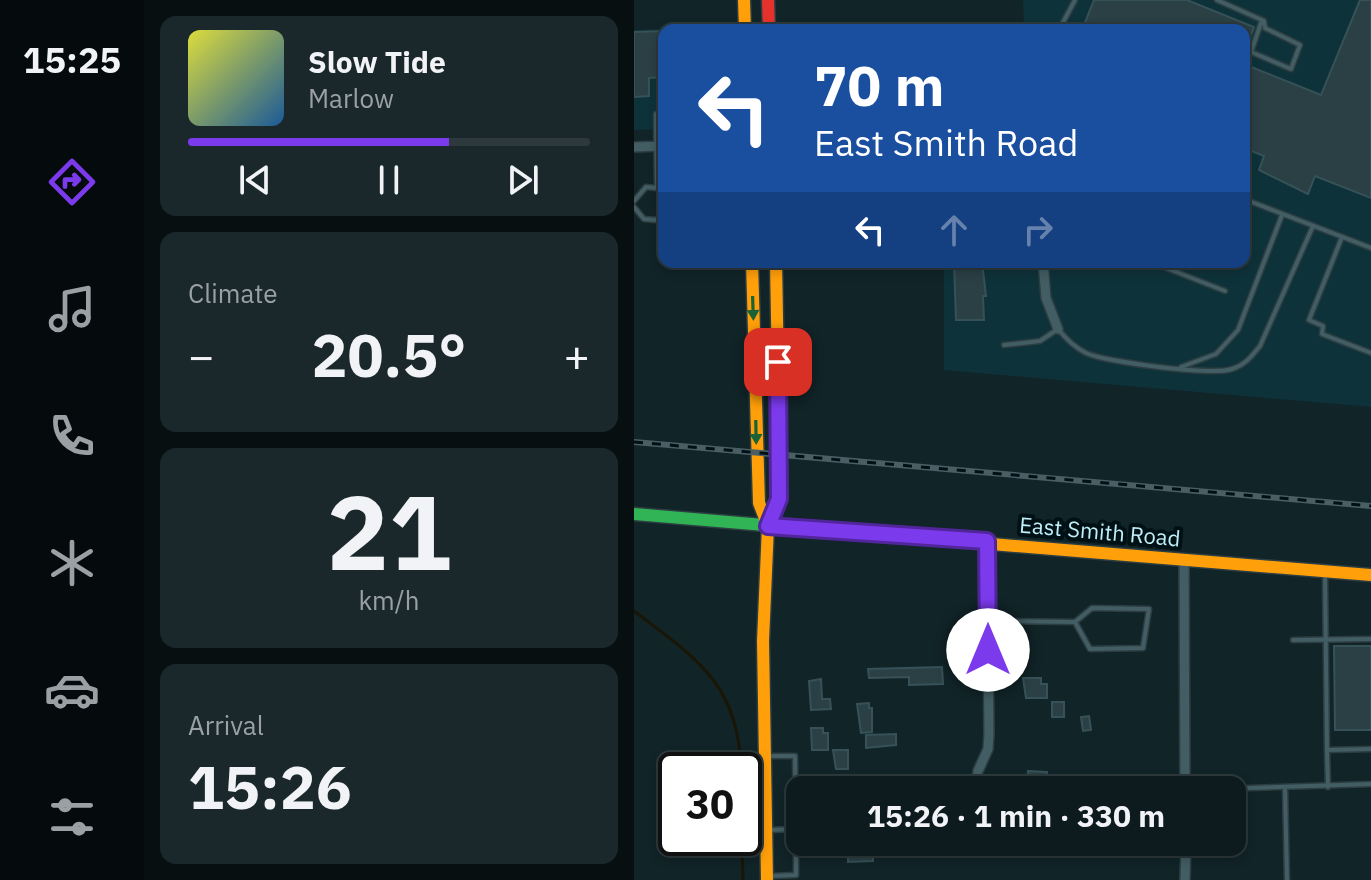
<!DOCTYPE html>
<meta charset="utf-8">
<style>
:root{--surface:#0d1b1e;--page:#1b282b;--text:#f1f3f6;--muted:#9aa1a4;--line:#2d393c;--accent:#7c3aed}
body{margin:0;font-family:"IBM Plex Sans",sans-serif;background:var(--page);color:var(--text);height:100vh;display:flex;flex-direction:column;font-size:30px;white-space:nowrap}
*{box-sizing:border-box;margin:0}
p{font-size:26px;color:var(--muted)}
.icon{flex:none;width:44px;height:44px;fill:none;stroke:currentColor;stroke-width:2;stroke-linecap:round;stroke-linejoin:round}
.map{position:relative;flex:1;overflow:hidden}
.details{display:flex;flex-direction:column;gap:16px;padding:16px;background:#070f10;width:490px}
.details>*{flex:none}
.top-card{position:absolute;left:24px;top:24px;width:592px;height:244px;border-radius:16px;box-shadow:0 4px 12px #0003,0 0 0 2px var(--line);background:#1a4fa0;color:#fff;overflow:hidden}
.speed{position:absolute;left:24px;top:752px;display:flex;gap:16px;font-size:40px;font-weight:700;text-align:center}
.speed>*{display:grid;place-content:center;width:104px;height:104px;border-radius:50%;background:var(--surface);box-shadow:0 4px 12px #0003,0 0 0 2px var(--line);line-height:1}
.speed .limit{border:4px solid #111;border-radius:12px;background:#fff;color:#111}
.pin{position:absolute;display:grid;place-items:center;width:68px;height:68px;color:#fff;margin:-34px;border-radius:16px;box-shadow:0 4px 12px #0006}
.me{position:absolute;width:88px;margin:-44px;rotate:0deg;stroke-linejoin:round;filter:drop-shadow(0 0 6px #0008)}
.turn{display:flex;align-items:center;gap:28px;height:168px;padding:0 24px;font-size:36px}
.turn .icon{width:104px;height:104px;stroke-width:2.5}
.turn b{display:block;font-size:56px;line-height:68px}
.lanes{display:flex;align-items:center;height:76px;padding:0 24px;background:#0003;justify-content:center;gap:40px;direction:ltr}
.lanes .off{opacity:.35}
.big{font-size:60px;font-weight:800;line-height:1.1}
.details .widget{flex:1;display:flex;flex-direction:column;justify-content:center;gap:12px;min-width:0;padding:0 28px;border-radius:16px;background:var(--page)}
.details .dial{align-items:center;gap:0}
.dial b{font-size:104px;line-height:1}
.song{display:flex;align-items:center;gap:24px}
.cover{width:96px;height:96px;border-radius:12px;background:linear-gradient(135deg,hsl(60 70% 55%),hsl(210 70% 35%))}
.played{height:8px;border-radius:4px;background:linear-gradient(90deg,var(--accent) 65%,var(--line) 65%)}
.keys{display:flex;justify-content:space-around;direction:ltr}
.heat{display:flex;justify-content:space-between;align-items:center;font-size:44px;direction:ltr}
.trip{position:absolute;left:152px;top:776px;width:460px;height:80px;border-radius:16px;background:var(--surface);box-shadow:0 4px 12px #0003,0 0 0 2px var(--line);font-weight:800;line-height:80px;text-align:center}
main{display:flex;flex:1;min-height:0}
.dock{display:flex;flex-direction:column;width:144px;justify-content:space-around;align-items:center;background:#050b0c;color:var(--muted)}
.dock .icon{width:56px;height:56px}
.dock .on{color:var(--accent)}
.dock b{font-size:36px;color:var(--text)}
.map>svg:first-child{display:block}
</style>
<main>
<nav class="dock">
<b>15:25</b>
<svg class="icon on" aria-label="directions" viewBox="0 0 24 24"><path d="M12 3l9 9-9 9-9-9zM9 14v-3h6M13 9l2 2-2 2"/></svg>
<svg class="icon" aria-label="music" viewBox="0 0 24 24"><path d="M9 18V5l10-2v13"/><circle cx="6" cy="18" r="3"/><circle cx="16" cy="16" r="3"/></svg>
<svg class="icon" aria-label="phone" viewBox="0 0 24 24"><path d="M5 4h4l2 5-3 2q2 4 5 5l2-3 5 2v4C11 20 4 13 5 4z"/></svg>
<svg class="icon" aria-label="climate" viewBox="0 0 24 24"><path d="M12 3v18M4 7l16 10M4 17L20 7"/></svg>
<svg class="icon" aria-label="car" viewBox="0 0 24 24"><path d="M5 17H2v-5l4-1 3-4h7l3 4 3 1v5h-3M9 17h6M6 11h13"/><circle cx="7" cy="17" r="2"/><circle cx="17" cy="17" r="2"/></svg>
<svg class="icon" aria-label="filters" viewBox="0 0 24 24"><path d="M4 7h16M4 17h16"/><circle cx="9" cy="7" r="2"/><circle cx="15" cy="17" r="2"/></svg>
</nav>
<section class="details">
<div class="widget">
<div class="song"><i class="cover"></i><div><b>Slow Tide</b><p>Marlow</p></div></div>
<div class="played"></div>
<div class="keys"><svg class="icon" aria-label="previous" viewBox="0 0 24 24"><path d="M18 5L8 12l10 7zM5 5v14"/></svg><svg class="icon" aria-label="pause" viewBox="0 0 24 24"><path d="M8 5v14M16 5v14"/></svg><svg class="icon" aria-label="next" viewBox="0 0 24 24"><path d="M6 5l10 7-10 7zM19 5v14"/></svg></div>
</div>
<div class="widget"><p>Climate</p>
<div class="heat"><a>−</a><b class="big">20.5°</b><a>+</a></div>
</div>
<div class="widget dial"><b>21</b><p>km/h</p></div>
<div class="widget"><p>Arrival</p><b class="big">15:26</b></div>
</section>
<div class="map">
<svg width="737" height="880" viewBox="0 0 737 880">
<rect width="100%" height="100%" fill="#112428"/>
<path fill="#0e3239" d="M389 0H737V407L310 370V262H610V30H390Z
M96 27V30H30V129L0 130V30Z"/>
<g fill="none" stroke-linecap="round" stroke-linejoin="round">
<path stroke="#1a1605" stroke-width="3" d="M0 611C63 659 105 684 107 770
M108 838 109 880"/>
</g>
<path fill="#2a4045" stroke="#365157" stroke-width="2" d="M460 0H553L620 27 610 53V30H448Z
M726 0H737V198L681 176 674 194 625 170 630 156 610 148V64L687 95Z
M30 31V77L15 78V96L0 97V32Z
M320 262H348L352 296H349L350 320H322Z
M700 646H737V730H701Z
M308 667 309 684 275 685V677L235 678 234 669Z
M389 678H407V684H413V698H392Z
M187 679 188 699H196L197 709 177 710 175 681Z
M418 702H430V717H418Z
M235 703V708H238V732L227 733 223 704Z
M455 716 457 730 449 731 447 717Z
M177 728H189V733H194V750H178Z
M262 734V745L232 748V735Z
M199 750H214V769H202Z
M394 771 413 772 412 790H393Z
M239 849V861L214 862V850Z"/>
<g fill="none" stroke-linecap="round" stroke-linejoin="round">
<defs>
<path id="lane" d="M583 0 628 20 630 21 631 28 666 45 657 69 617 52 628 20
M425 30 441 0
M22 114 23 188
M610 199 737 248
M0 201 12 187 23 188 30 194
M0 207 10 219 22 220 30 213
M708 237 675 320 689 326 688 334 737 353
M517 262 591 291
M370 345 406 341 424 329C432 339 440 347 452 353 472 362 578 376 598 369 611 365 618 356 626 346L679 226
M547 367 582 354 604 330 648 215
M691 574 693 750 737 749
M356 621 441 622 458 608 515 609 509 648 456 649 441 622
M659 640 737 639
M693 750 694 787
M134 756H161L162 829 135 830
M651 787 653 880
M327 790 344 771
M552 790 737 784
M136 876 162 875V829H166"/>
<path id="street" d="M0 147 30 146
M409 262 412 298 424 329
M550 559 551 790
M344 771 354 749 355 734 353 541
M551 880 552 842"/>
<path id="fast" d="M0 514 357 544"/>
<path id="slow" d="M110 0 111 30
M118 262 125 503 134 526 129 641 133 880
M134 526 144 505 146 485 142 262
M357 544 737 575"/>
<path id="jam" d="M134 0 135 30"/>
</defs>
<use href="#lane" stroke="#2d3e42" stroke-width="7"/>
<use href="#street" stroke="#2d3e42" stroke-width="12"/>
<use href="#fast" stroke="#2d3e42" stroke-width="15"/>
<use href="#slow" stroke="#2d3e42" stroke-width="15"/>
<use href="#jam" stroke="#2d3e42" stroke-width="15"/>
<use href="#lane" stroke="#425d63" stroke-width="4"/>
<use href="#street" stroke="#425d63" stroke-width="9"/>
<use href="#fast" stroke="#30b455" stroke-width="12"/>
<use href="#slow" stroke="#ff9f0a" stroke-width="12"/>
<use href="#jam" stroke="#e5322d" stroke-width="12"/>
<defs>
<path id="rail" d="M0 442 737 506"/>
</defs>
<use href="#rail" stroke="#495f64" stroke-width="6"/>
<use href="#rail" stroke="#001116" stroke-width="3" stroke-dasharray="9" stroke-linecap="butt"/>
</g>
<defs><path id="oneway-solid" d="M-6-.8H1V-3.2L6.5 0L1 3.2V.8H-6Z" transform="scale(2)"/></defs>
<g fill="#186236">
<use href="#oneway-solid" transform="translate(119 308) rotate(88)"/>
<use href="#oneway-solid" transform="translate(122 432) rotate(89)"/>
</g>
<g fill="none" stroke-linecap="round" stroke-linejoin="round">
<defs>
<path id="route" d="M144 362 145 499 134 526 353 541 354 650"/>
</defs>
<use href="#route" stroke="#51269a" stroke-width="20"/>
<use href="#route" stroke="#7c3aed" stroke-width="14"/>
</g>
<g text-anchor="middle" dominant-baseline="central" stroke-width="8" stroke-linejoin="round" paint-order="stroke">
<g font-size="22" fill="#c0eef9" stroke="#001116">
<text transform="translate(466 531) rotate(5)">East Smith Road</text>
</g>
</g>
</svg>
<div class="speed"><div class="limit">30</div></div>
<div class="pin" style="left:144px;top:362px;background:#d93025"><svg class="icon" aria-label="arrive" viewBox="0 0 24 24"><path d="M6 21V4h12l-3 4 3 4H6"/></svg></div>
<svg class="me" style="left:354px;top:650px" viewBox="-20 -20 40 40"><circle r="19" fill="#fff"/><path d="M0-13L10 11 0 6-10 11z" fill="#7c3aed"/></svg>
<div class="trip">15:26 · 1 min · 330 m</div>
<div class="top-card">
<div class="turn"><svg class="icon" aria-label="left" viewBox="0 0 24 24"><path d="M17 20v-9H6M10 6l-5 5 5 5"/></svg><div><b>70 m</b>East Smith Road</div></div>
<div class="lanes"><svg class="icon" aria-label="left" viewBox="0 0 24 24"><path d="M17 20v-9H6M10 6l-5 5 5 5"/></svg><svg class="icon off" aria-label="ahead" viewBox="0 0 24 24"><path d="M12 20V5M6 11l6-6 6 6"/></svg><svg class="icon off" aria-label="right" viewBox="0 0 24 24"><path d="M7 20v-9h11M14 6l5 5-5 5"/></svg></div>
</div>
</div>
</main>
